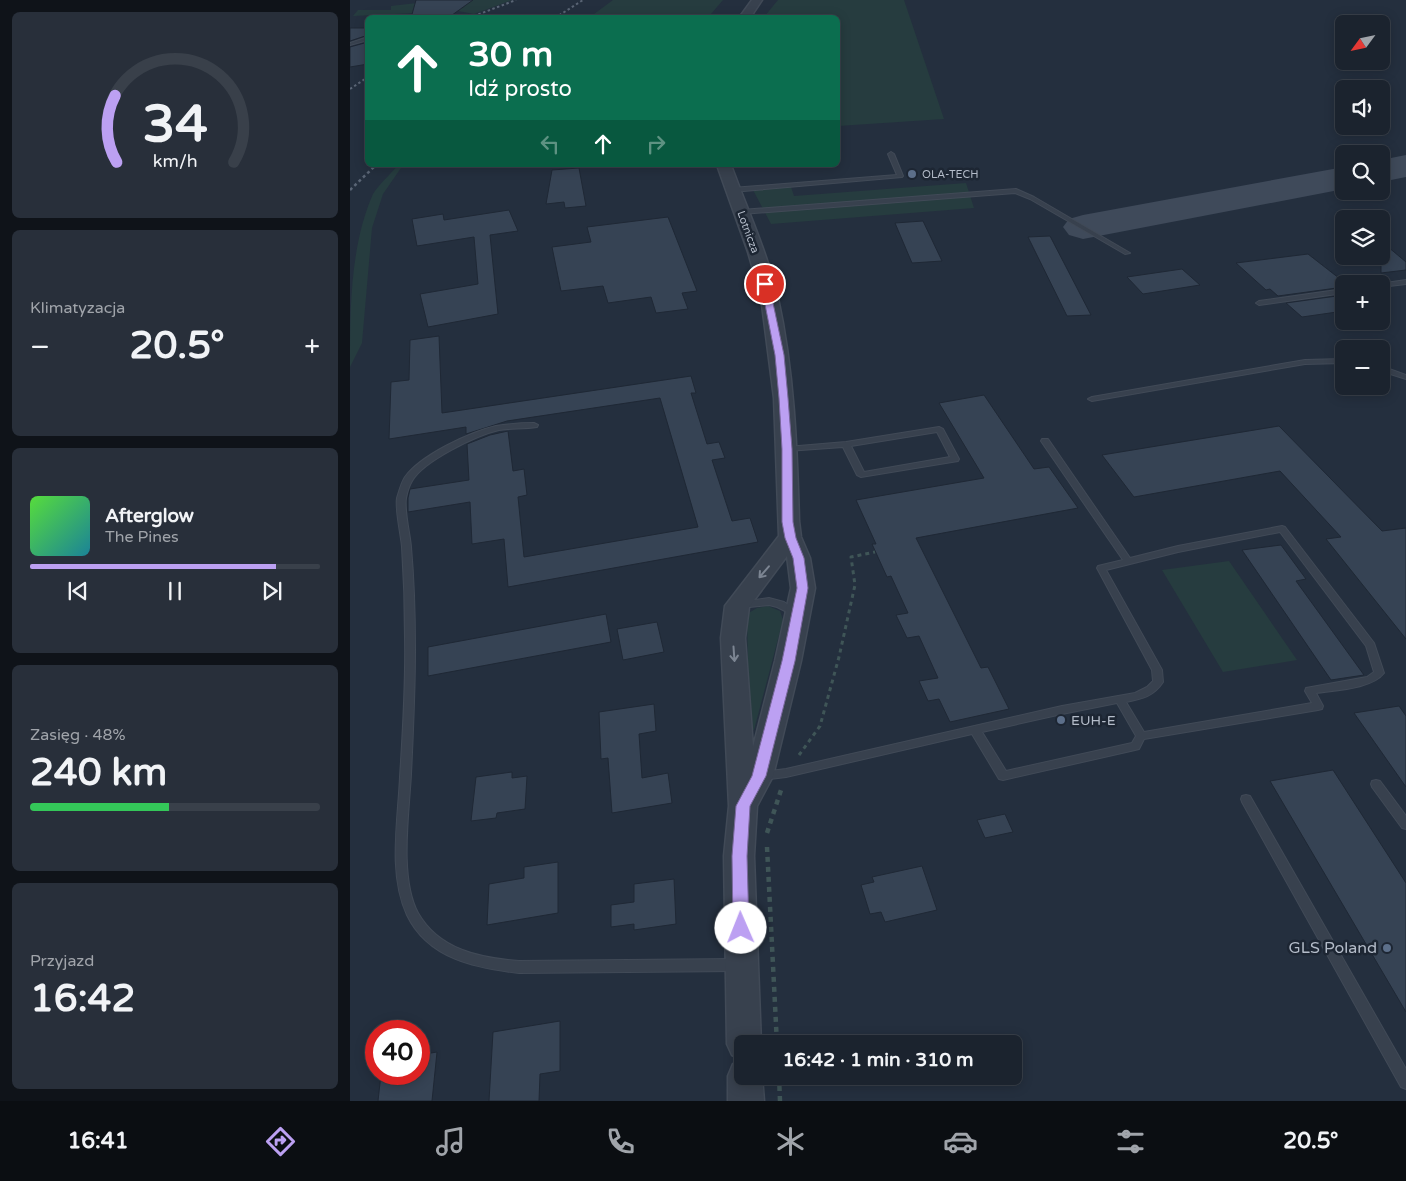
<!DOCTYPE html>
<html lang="pl">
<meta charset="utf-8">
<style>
:root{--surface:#1b232e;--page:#282f3a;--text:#f1f3f6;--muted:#a0a4aa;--line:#39404a;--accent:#bca0f2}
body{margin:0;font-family:"Varela Round",sans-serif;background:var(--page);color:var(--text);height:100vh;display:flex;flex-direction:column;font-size:19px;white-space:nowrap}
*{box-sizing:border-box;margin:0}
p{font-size:16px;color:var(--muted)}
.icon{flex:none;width:28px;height:28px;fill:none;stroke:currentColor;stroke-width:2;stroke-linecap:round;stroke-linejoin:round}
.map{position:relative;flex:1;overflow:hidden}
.sheet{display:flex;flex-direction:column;gap:12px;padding:12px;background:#0f1319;width:350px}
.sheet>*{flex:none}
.hud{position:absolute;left:15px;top:15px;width:475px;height:152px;border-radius:8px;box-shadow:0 2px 12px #0003,0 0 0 1px var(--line);background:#0b6e4f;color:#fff;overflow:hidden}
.needle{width:32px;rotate:237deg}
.tools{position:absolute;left:985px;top:15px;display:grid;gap:10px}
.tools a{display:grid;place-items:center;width:55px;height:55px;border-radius:8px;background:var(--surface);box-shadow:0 2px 12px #0003,0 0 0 1px var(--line);font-size:25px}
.speed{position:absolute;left:15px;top:1020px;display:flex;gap:10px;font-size:25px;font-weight:700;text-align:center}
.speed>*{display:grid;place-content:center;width:65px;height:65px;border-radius:50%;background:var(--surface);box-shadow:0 2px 12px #0003,0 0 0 1px var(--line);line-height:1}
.speed .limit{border:8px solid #d22;background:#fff;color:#111}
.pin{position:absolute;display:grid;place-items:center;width:42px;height:42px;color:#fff;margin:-21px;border:2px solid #fff;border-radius:50%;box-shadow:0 1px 5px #0007}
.me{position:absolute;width:55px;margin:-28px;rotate:359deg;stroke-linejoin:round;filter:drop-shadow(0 0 4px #0008)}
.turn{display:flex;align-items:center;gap:18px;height:105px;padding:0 20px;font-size:22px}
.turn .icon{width:65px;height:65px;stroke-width:2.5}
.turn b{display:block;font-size:35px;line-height:42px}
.lanes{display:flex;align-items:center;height:48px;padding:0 20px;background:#0003;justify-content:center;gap:25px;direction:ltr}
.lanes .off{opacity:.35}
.big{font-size:38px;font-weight:700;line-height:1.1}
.sheet .card{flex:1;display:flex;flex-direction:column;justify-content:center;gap:8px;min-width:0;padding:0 18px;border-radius:8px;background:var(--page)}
.sheet .dial{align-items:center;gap:0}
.dial svg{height:130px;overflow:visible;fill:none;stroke:var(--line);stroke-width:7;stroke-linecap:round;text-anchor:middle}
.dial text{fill:var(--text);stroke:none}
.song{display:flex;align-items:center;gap:15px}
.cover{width:60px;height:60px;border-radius:8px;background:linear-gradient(135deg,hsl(110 70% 55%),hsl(190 70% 35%))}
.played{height:5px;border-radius:2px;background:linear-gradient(90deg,var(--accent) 85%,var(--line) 85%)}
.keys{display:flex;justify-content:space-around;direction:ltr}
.heat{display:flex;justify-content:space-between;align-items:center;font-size:28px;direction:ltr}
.charge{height:8px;border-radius:4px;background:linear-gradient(90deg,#34c759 48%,var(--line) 0)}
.trip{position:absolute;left:384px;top:1035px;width:288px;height:50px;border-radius:8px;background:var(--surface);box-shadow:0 2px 12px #0003,0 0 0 1px var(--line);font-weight:700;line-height:50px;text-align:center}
.tab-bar{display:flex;height:80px;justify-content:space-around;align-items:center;background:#0b0e12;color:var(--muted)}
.tab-bar .icon{width:35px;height:35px}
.tab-bar .active{color:var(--accent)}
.tab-bar b{font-size:22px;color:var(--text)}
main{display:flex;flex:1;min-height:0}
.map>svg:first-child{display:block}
</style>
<main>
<section class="sheet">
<div class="card dial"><svg viewBox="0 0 100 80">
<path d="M14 69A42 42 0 1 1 86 69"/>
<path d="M14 69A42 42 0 0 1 13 28" stroke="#bca0f2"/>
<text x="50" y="56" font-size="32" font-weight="700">34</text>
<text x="50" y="72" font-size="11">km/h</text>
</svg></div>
<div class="card"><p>Klimatyzacja</p>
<div class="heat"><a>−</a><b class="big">20.5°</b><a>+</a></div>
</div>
<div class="card">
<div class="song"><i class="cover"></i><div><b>Afterglow</b><p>The Pines</p></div></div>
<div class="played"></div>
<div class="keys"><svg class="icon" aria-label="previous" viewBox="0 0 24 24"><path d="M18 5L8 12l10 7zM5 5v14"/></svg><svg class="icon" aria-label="pause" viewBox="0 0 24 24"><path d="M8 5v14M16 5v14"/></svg><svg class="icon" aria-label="next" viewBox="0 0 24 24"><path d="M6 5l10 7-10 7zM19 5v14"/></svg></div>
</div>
<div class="card"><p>Zasięg · 48%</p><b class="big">240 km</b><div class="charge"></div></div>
<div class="card"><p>Przyjazd</p><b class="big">16:42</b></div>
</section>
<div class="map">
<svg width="1056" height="1101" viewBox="0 0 1056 1101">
<rect width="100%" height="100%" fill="#242f3e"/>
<path fill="#263c3f" d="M93 0H162L124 14 108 11 3 16 8 10H41V6Z
M263 0H373L361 14 386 15 384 18 240 17Z
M428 0H554L594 119 488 126V18L414 17Z
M48 165H53L33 194 22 228 12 343 0 367C0 310 0 246 23 194 29 184 40 175 48 165Z
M616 183 624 208 421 224 403 190 441 187 444 196Z
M879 561 947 660 873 672 812 570Z
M418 606 430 611 433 620 404 730 399 729 397 614 407 608Z"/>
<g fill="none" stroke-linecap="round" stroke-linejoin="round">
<path fill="#3f4a5a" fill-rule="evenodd" d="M1056 155V177L1031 182V160Z
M994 167V189L733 239 719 235 713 227 719 219 733 215Z"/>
</g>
<path fill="#364354" stroke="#1f2835" d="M66 0H123L98 18H61Z
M0 28H18V35L0 41Z
M18 42V64L0 67V47Z
M229 168 236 206 215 208 214 202 196 204 202 170Z
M159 210 168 231 140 235 148 314 78 327 70 294 128 284 124 237 67 246 62 219 93 214 94 220Z
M318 217 347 291 332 293 338 309 306 313 301 297 258 303 253 286 211 291 202 247 241 242 237 227Z
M573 221 592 261 562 263 545 223Z
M700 236 741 315 717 316 678 237Z
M1031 241 1056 262V270L1031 273Z
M958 254 994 282V287L928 296 920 289 916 290 886 263Z
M832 269 850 285 793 294 777 277Z
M994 295V311L952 317 936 303Z
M89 336 92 413 341 376 346 393H341L357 444 369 442 375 458 362 460 382 521 400 518 408 542 158 587 154 539 122 544 120 502 58 512V498L60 489 119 480 117 444 140 435 158 431 163 471 174 469 177 495 168 497 174 557 348 527 310 398 157 421 116 434V427L39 439 41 382 59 380 60 340Z
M634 395 684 469 699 467 728 508 566 538 631 668 638 667 659 709 600 722 589 699 578 701 569 681 588 678 569 636 557 638 546 615 558 613 541 576 537 577 522 544H526L506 500 634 478 589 403Z
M929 426 1032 531 1056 528V639L976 539 991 537 930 471 784 497 752 455Z
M931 545 956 579 946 581 1014 675 981 680 892 550Z
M256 614 261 642 78 676V647Z
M307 622 314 652 273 660 267 629Z
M304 704 306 731 289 734 292 778 318 773 322 803 262 813 258 758 251 759 249 712Z
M1049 706 1056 716V787L1004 713Z
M983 770 1056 883V1012L920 781Z
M162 772V778L177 776 175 809 147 813 146 818 121 821 126 777Z
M655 814 663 832 635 838 627 820Z
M208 862V913L137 925 139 884 174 878V867Z
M572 866 587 910 535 922 531 912 520 914 511 885 524 882 522 877Z
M324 879 326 924 284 930V924L261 927V905L284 902V884Z
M210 1021V1071L190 1074 189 1101H139L143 1032Z
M87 1052 82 1101H28L31 1074H69V1055Z"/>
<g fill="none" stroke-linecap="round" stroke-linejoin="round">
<defs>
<path id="service" d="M18 37V40L0 45V43Z
M541 152 544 154 553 176 552 177 382 192 379 190 382 188 547 175 538 154Z
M666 189 684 197 780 253 775 254 680 199 665 193 391 214 388 212 391 210Z
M1056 280V284L1031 287V284H1029Z
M994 289V293L909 305 906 303 909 301Z
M994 359V363L955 364 742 401 738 399 742 397 955 360Z
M1031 366 1056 375V379L1031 371Z
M184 423 188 425 187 427C174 429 161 428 149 430 127 435 73 461 62 481 59 486 57 493 56 498 54 511 60 534 61 547 64 581 65 615 65 649 65 691 63 733 61 774 59 813 49 878 68 913 89 950 130 958 169 961L386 959 390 961 392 965 390 969 386 971 169 973C126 968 78 959 57 915 38 874 48 822 50 777 53 731 56 684 55 638 55 608 54 577 52 547 51 534 45 510 47 498 49 492 51 483 55 477 71 455 120 432 146 426 159 424 171 423 184 423Z
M589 427 593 429 609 459 608 461 511 477 507 475 493 447 437 451 433 449 437 447 496 442ZM587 432 600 457 514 472 501 446Z
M692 439H698L780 558 828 546 932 526 935 527 1024 643 1034 673C1022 689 985 690 966 693L973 706 972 709 968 710 794 739 789 749 785 750 653 780 649 779 622 734 436 777 412 780 408 779 407 776 408 773 412 772 436 769 712 706 785 693 797 687 803 681 802 670 747 568 748 566 773 560 691 441ZM930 532 1016 646 1024 672 1017 677 956 688 955 691 962 703 794 732 776 702C792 699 804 696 813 682L812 670 756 570 828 552ZM767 703 786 736 782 743 656 771 632 732 712 714Z
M419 598 434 602 450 613 445 616 427 607 419 605 390 608 385 605 390 602Z
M1026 780 1030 781 1056 816V829L1052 828 1022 787 1021 784 1022 781Z
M896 795 900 796 1056 1069V1089L1051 1087 892 802 891 799 892 796Z"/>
<path id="tertiary" d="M402 0H412L400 18H389Z
M367 165H381C397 209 417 252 428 298 444 371 447 446 449 521L451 537 460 558 465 588 451 661 423 776 407 806 404 856 411 1044H392V1059L382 1055 377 1044 374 856 379 806 371 638 375 606 429 536 424 398 411 297 398 252ZM437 556 441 588 425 661 403 747 395 638 399 607Z
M392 1060V1076H412L414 1101H378V1076L383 1064Z"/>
</defs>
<use href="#service" stroke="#414a57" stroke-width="2"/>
<use href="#tertiary" stroke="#414a57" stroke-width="3"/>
<path stroke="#3f5557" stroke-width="3" stroke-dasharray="4 4" stroke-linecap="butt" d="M449 755 470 726 489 657 505 585 501 557 525 552"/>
<path stroke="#3f5557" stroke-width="4.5" stroke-dasharray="5 5" stroke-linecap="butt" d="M417 833 432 787
M417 847 427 1044
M429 1076 430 1101"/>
<use href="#service" fill="#38414e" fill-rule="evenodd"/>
<use href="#tertiary" fill="#38414e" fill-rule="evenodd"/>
<path stroke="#5a6575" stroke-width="2" stroke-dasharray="2.5 2.5" stroke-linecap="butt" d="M119 18 166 0
M205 18 233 0
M0 89 18 77"/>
<path stroke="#5a6575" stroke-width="2.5" stroke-dasharray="3 3" stroke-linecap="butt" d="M0 190 26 165"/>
</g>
<defs><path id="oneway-shaft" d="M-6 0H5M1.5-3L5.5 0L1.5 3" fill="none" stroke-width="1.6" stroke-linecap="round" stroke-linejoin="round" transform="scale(1.25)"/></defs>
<g stroke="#7c8592">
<use href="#oneway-shaft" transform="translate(414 572) rotate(131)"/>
<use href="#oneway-shaft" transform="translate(384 654) rotate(86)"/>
</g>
<path fill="#bca0f2" stroke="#7a689d" d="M415 281 419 284 434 355 438 398 442 449 443 522 446 538 454 558 458 588 445 661 416 776 400 806 397 856 399 928 397 933 391 935 385 933 383 928 382 856 386 806 402 776 432 661 447 588 443 558 435 538 432 522V449L429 398 425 355 411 284Z"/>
<g fill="#5c6f8a" stroke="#1d2633" stroke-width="2">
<circle cx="562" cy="174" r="5"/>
<circle cx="711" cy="720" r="5"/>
<circle cx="1037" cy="948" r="5"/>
</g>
<g text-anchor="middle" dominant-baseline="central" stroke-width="5" stroke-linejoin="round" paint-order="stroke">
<g font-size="11" fill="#b4bcc9" stroke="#1d2633" text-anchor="start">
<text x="572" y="174">OLA-TECH</text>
</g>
<g font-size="11" fill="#b4bcc9" stroke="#1d2633">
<text transform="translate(398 232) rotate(70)">Lotnicza</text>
</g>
<g font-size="14" fill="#b4bcc9" stroke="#1d2633" text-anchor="start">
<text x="721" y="720">EUH-E</text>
</g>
<g font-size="16" fill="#b4bcc9" stroke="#1d2633" text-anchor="end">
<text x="1027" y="948">GLS Poland</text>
</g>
</g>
</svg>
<div class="tools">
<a><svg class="needle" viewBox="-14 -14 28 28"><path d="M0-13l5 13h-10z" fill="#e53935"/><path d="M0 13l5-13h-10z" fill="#a0a4aa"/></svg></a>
<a><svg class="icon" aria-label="sound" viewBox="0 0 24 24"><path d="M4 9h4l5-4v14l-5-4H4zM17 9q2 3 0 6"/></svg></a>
<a><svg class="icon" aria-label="search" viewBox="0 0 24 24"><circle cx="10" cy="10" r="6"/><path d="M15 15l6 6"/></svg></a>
<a><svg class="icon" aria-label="layers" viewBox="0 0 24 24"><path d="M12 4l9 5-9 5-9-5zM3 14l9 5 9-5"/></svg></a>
<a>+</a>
<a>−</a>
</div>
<div class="speed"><div class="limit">40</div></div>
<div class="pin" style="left:415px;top:284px;background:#d93025"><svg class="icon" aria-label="arrive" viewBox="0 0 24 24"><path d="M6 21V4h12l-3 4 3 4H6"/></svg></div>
<svg class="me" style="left:391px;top:928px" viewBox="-20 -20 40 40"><circle r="19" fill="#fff"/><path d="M0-13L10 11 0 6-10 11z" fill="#bca0f2"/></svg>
<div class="trip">16:42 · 1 min · 310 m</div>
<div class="hud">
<div class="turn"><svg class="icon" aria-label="ahead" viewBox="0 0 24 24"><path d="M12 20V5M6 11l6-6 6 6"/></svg><div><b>30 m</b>Idź prosto</div></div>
<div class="lanes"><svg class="icon off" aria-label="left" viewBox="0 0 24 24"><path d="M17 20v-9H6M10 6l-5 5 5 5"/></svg><svg class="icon" aria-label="ahead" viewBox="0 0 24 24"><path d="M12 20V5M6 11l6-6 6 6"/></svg><svg class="icon off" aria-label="right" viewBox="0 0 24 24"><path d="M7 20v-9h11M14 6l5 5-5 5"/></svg></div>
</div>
</div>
</main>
<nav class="tab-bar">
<b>16:41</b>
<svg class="icon active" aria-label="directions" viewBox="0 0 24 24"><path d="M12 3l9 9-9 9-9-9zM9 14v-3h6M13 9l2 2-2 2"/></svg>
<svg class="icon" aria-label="music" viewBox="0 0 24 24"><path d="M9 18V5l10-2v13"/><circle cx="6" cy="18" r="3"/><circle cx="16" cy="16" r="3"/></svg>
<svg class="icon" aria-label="phone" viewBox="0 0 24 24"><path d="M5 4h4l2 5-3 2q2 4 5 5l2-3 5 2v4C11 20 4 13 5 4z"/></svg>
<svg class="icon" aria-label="climate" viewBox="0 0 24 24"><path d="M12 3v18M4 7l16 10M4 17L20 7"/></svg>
<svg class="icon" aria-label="car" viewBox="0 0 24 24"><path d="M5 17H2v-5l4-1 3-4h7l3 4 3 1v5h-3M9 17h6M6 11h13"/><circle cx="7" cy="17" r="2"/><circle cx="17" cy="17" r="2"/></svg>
<svg class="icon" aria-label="filters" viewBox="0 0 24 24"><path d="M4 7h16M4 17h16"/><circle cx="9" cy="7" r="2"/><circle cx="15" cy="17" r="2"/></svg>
<b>20.5°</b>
</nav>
